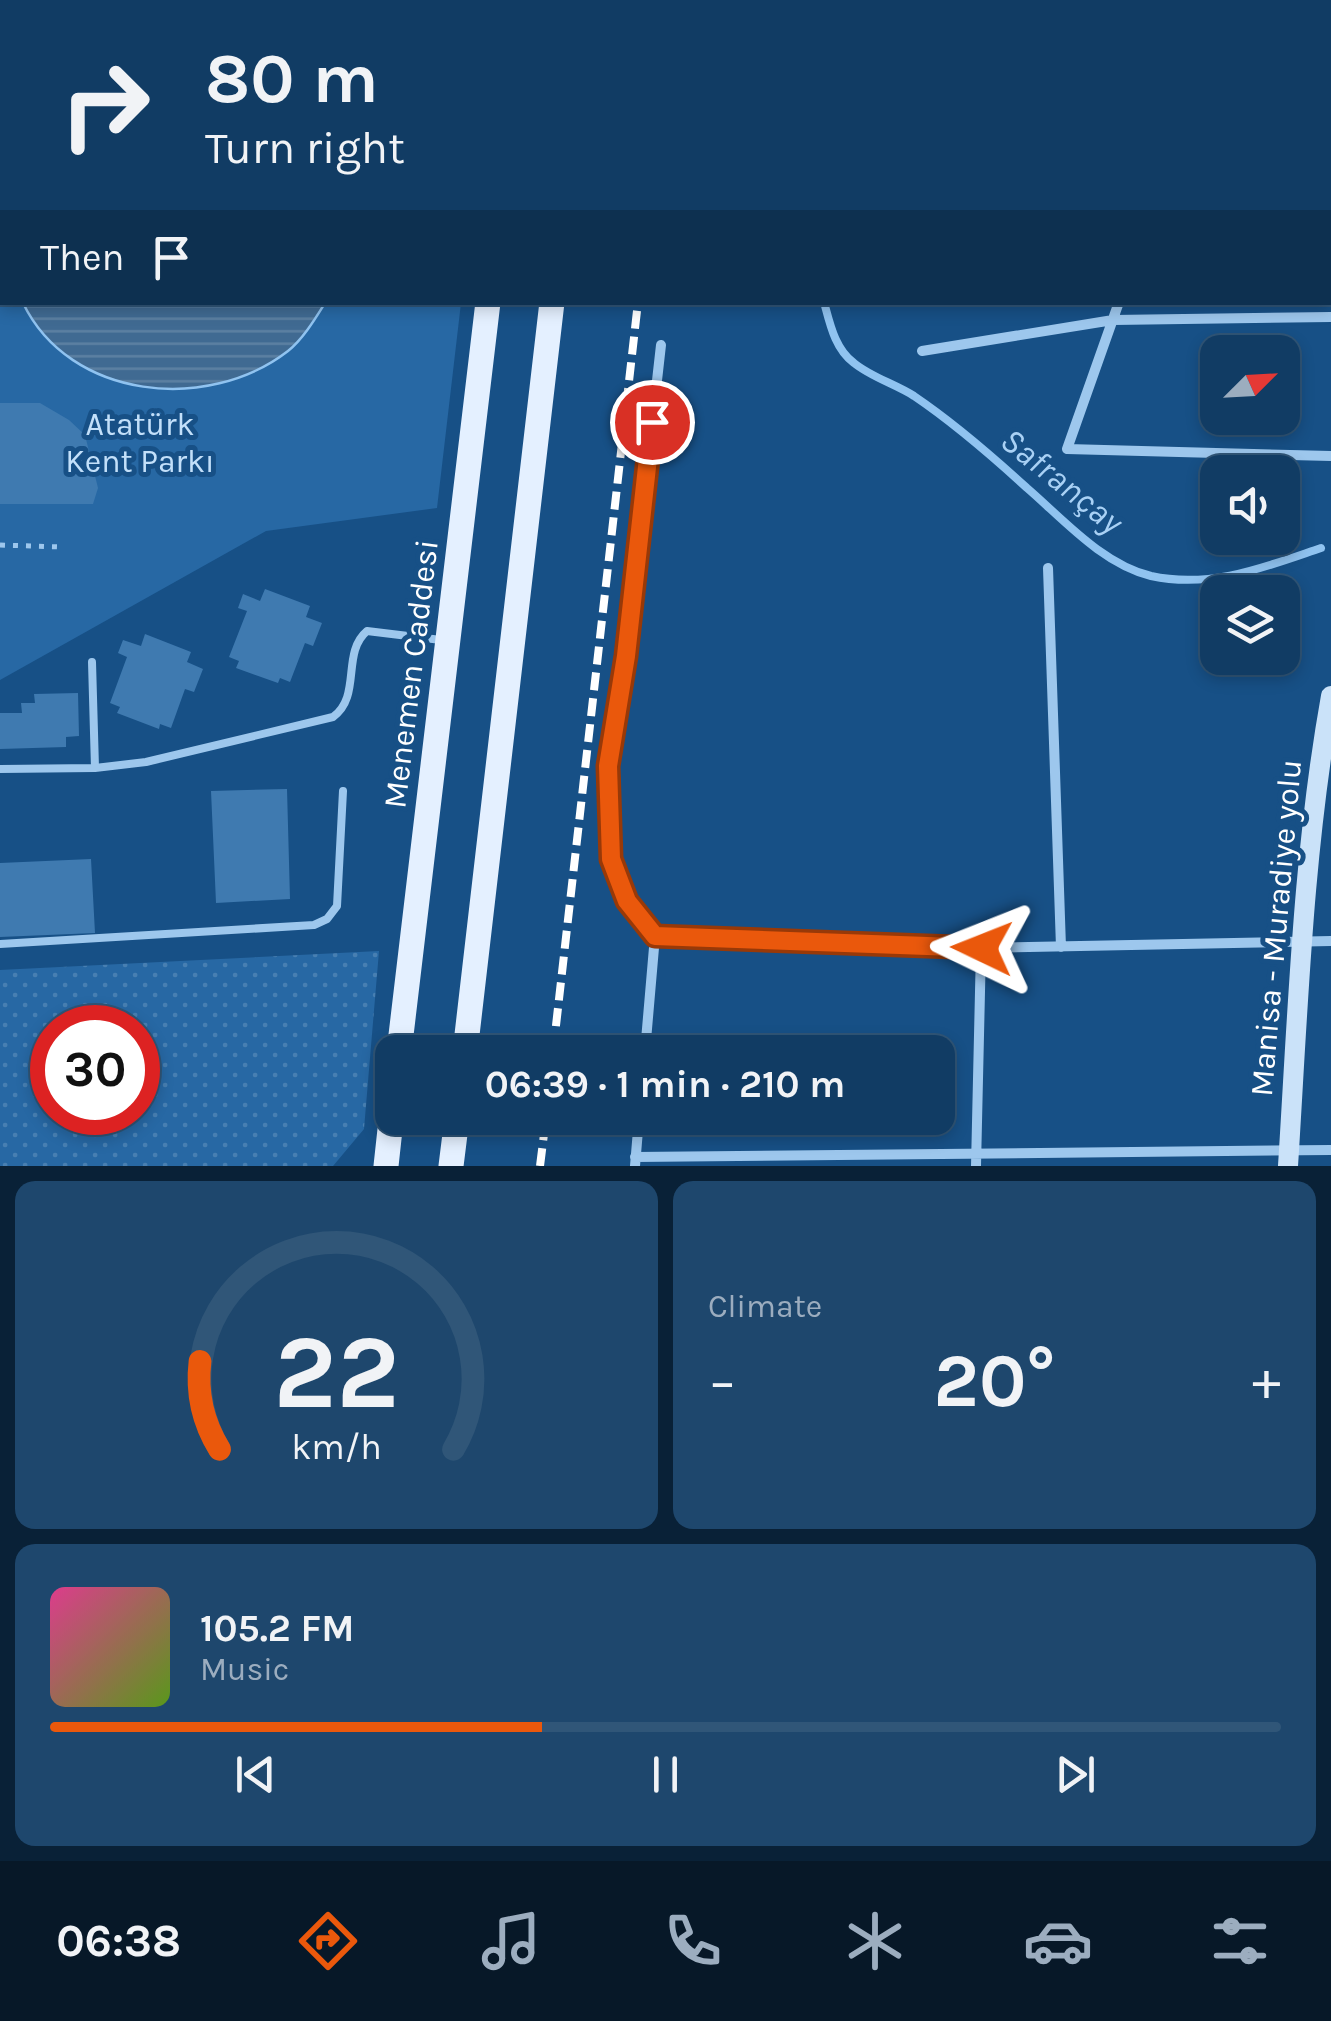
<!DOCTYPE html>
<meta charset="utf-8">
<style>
:root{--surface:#113c64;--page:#1e476d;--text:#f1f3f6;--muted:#9cadbf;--line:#305678;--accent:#ea580c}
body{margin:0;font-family:Karla,sans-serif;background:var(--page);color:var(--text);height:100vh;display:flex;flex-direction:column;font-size:38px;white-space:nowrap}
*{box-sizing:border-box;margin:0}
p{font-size:32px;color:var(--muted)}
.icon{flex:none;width:55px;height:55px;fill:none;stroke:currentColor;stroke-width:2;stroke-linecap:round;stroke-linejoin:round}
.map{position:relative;height:1166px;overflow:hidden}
.panel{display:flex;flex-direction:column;gap:15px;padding:15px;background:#092137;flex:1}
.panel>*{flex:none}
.guide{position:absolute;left:0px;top:0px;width:1332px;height:305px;box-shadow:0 5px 15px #0003,0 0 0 2px var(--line);background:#113c64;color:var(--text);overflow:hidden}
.needle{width:65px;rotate:66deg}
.tools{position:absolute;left:1200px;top:335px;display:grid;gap:20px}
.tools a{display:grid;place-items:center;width:100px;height:100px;border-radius:20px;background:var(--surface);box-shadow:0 5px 15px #0003,0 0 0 2px var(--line);font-size:50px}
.speed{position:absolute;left:30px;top:1005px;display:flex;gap:20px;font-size:50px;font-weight:700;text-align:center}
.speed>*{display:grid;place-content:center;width:130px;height:130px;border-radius:50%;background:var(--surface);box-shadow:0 5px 15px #0003,0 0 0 2px var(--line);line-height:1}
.speed .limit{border:15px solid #d22;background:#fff;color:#111}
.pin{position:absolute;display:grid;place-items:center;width:85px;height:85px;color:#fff;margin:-42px;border:5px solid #fff;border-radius:50%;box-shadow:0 2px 10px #0007}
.me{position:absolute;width:110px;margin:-55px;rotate:272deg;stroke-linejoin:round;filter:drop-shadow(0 0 8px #0008)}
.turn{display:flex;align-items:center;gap:35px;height:210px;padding:0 40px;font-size:45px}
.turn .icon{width:130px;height:130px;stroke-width:2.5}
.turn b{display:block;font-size:70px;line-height:85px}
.then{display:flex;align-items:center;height:95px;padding:0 40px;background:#0003;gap:20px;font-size:38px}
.big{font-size:75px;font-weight:700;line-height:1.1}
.panel .card{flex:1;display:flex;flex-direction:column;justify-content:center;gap:15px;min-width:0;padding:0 35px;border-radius:20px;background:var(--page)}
.panel .dial{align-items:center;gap:0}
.dial svg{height:260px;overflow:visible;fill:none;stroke:var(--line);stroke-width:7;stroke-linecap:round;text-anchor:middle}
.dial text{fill:var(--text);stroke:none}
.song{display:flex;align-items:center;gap:30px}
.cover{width:120px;height:120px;border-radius:15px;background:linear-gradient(135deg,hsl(330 70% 55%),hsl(90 70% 35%))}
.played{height:10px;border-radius:5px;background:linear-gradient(90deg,var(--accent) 40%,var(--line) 40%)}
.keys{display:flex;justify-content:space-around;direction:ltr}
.heat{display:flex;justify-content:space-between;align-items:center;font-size:55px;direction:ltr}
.panel .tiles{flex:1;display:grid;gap:15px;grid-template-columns:1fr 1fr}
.card:last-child{grid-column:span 2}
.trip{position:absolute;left:375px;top:1035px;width:580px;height:100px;border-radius:20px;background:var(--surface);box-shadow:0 5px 15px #0003,0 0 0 2px var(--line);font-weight:700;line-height:100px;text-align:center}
.tabs{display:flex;height:160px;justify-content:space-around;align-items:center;background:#071828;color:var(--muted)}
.tabs .icon{width:70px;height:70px}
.tabs .selected{color:var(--accent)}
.tabs b{font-size:45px;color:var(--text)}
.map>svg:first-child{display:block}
</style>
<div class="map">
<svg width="1331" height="1166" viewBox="0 0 1331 1166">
<defs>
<pattern id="grass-dots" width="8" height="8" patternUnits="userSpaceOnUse" patternTransform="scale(2.5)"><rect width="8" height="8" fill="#2768a4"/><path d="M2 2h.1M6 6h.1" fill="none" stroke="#477fb2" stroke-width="1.8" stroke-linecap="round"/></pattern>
<pattern id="water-rules" width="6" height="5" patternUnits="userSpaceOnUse" patternTransform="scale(2.5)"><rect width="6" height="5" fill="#406a92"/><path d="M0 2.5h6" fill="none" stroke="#5d80a2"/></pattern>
</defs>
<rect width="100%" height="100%" fill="#175086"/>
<path fill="url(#grass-dots)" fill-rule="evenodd" d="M1158 0H1331V291L1330 2Z
M379 951 364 1129 333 1166H0V970ZM52 1028H138V1112H52Z"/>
<path fill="#2768a4" d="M0 0H496L2 2V302L461 303 437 508 266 531 0 680Z"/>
<path fill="url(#water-rules)" stroke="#90c3f0" stroke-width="2.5" d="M23 303H325C315 319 303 339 288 351 208 413 70 400 23 303Z"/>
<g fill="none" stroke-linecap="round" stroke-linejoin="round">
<path stroke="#90c3f0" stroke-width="8" d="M824 302C830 324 835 349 854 363 871 377 895 384 914 396 954 423 992 456 1027 488 1063 519 1102 564 1151 576 1211 589 1265 567 1321 548"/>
</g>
<path fill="#3f7ab0" d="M0 403H40L69 420 85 435 98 488 93 504H0Z
M265 589 310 606 306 617 322 623 313 646 305 643 290 682 280 678 278 683 236 668 239 661 229 657 247 611 238 608 243 594 260 601Z
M145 634 191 652 187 662 203 669 194 692 185 689 171 728 160 724 159 729 117 713 120 707 110 703 127 657 118 653 123 640 141 646Z
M78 693 79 736 66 737V747L0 749V713H22L21 703H35L34 694Z
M287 789 290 899 216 903 211 791Z
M91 859 95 933 0 937V863Z"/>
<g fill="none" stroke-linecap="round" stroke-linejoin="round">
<path stroke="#9dc7ed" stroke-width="5" stroke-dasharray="5 8" stroke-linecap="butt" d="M39 2V0
M374 2 380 0
M0 169 2 166
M0 229 2 228
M0 294 2 293
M0 545 61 547"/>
<path stroke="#9dc7ed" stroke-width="8" d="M92 662 95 768
M0 769 95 768 146 762 333 717C362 696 341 653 367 631L441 640
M0 944 314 925 327 919 337 906 343 791"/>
<path stroke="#9dc7ed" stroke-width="10" d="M1131 2V0
M1119 302 1067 449 1331 456
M922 351 1113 320 1331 317
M1048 568 1061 947
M655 936 981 948 1331 941
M645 1052 655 936 627 901 611 859 608 767 626 656 661 345
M635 1157 1331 1150
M635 1166 639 1118
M976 1166 981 948"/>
<path stroke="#cae2f9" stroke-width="20" d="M1288 1166C1298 1009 1303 852 1331 696"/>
<path stroke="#e4f0ff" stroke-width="25" d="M523 2 524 0
M584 2V0
M399 1052 488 302
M465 1052 552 302
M386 1166 392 1111
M451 1166 457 1118"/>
<path stroke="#fff" stroke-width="8" stroke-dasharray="18 8" stroke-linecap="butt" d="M672 2 673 0
M553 1052 638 302
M540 1166 546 1118"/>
</g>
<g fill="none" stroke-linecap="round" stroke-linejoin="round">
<defs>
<path id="route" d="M652 422 626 656 608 766 611 859 627 901 655 936 982 948"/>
</defs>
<use href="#route" stroke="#983908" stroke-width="25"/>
<use href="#route" stroke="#ea580c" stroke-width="18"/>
</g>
<g text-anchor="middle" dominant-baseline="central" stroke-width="10" stroke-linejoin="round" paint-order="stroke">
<g font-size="32" fill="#c3e0fa" stroke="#175086">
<text x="140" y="424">Atatürk<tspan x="140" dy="37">Kent Parkı</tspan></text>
</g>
<g font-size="32" fill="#fff" stroke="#175086">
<text transform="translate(411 674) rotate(-83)">Menemen Caddesi</text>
<text transform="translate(1276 928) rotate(-85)">Manisa - Muradiye yolu</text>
</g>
<g font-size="35" font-style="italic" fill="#a9d1f5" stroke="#175086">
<text transform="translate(1062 481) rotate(39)">Safrançay</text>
</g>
</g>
</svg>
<div class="tools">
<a><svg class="needle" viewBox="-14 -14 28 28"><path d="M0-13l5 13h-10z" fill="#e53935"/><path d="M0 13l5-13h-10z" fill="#9cadbf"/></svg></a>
<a><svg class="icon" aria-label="sound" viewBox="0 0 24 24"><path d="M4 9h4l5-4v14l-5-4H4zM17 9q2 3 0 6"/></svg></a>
<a><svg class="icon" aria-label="layers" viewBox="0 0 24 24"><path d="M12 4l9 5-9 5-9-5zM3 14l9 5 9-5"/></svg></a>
</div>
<div class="speed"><div class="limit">30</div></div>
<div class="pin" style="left:652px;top:422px;background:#d93025"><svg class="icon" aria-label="arrive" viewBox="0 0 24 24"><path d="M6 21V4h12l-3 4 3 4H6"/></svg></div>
<svg class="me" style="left:982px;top:948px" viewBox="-20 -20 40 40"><path d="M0-17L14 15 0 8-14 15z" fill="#ea580c" stroke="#fff" stroke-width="4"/></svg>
<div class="trip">06:39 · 1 min · 210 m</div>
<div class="guide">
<div class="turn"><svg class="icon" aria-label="right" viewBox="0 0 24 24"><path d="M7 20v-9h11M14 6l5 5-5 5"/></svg><div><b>80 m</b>Turn right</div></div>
<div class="then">Then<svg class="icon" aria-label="arrive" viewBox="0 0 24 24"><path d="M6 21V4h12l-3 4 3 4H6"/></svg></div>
</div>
</div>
<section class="panel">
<div class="tiles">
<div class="card dial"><svg viewBox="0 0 100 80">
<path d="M14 69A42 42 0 1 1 86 69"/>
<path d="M14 69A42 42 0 0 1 8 42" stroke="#ea580c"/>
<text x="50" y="56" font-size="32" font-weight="700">22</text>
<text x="50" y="72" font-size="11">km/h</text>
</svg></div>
<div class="card"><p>Climate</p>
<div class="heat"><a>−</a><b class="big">20°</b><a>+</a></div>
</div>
<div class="card">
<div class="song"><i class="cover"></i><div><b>105.2 FM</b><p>Music</p></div></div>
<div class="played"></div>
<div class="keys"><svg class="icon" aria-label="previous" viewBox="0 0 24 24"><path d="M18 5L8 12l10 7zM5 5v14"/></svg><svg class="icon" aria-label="pause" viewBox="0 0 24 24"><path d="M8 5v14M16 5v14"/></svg><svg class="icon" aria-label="next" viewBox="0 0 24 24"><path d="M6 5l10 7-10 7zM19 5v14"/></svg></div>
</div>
</div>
</section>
<nav class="tabs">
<b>06:38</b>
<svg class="icon selected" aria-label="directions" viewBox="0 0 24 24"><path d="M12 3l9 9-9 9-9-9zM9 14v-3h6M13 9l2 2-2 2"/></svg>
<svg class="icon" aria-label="music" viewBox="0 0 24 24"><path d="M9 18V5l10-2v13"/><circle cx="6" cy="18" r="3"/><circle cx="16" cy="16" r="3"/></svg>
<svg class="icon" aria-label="phone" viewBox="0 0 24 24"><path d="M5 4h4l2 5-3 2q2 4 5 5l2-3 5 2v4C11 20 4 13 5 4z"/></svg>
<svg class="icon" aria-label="climate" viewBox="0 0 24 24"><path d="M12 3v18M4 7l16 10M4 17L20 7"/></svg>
<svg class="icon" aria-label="car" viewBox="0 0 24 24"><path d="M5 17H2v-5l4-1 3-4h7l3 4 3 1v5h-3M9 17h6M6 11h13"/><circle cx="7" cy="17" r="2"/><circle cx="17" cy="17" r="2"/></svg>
<svg class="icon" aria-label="filters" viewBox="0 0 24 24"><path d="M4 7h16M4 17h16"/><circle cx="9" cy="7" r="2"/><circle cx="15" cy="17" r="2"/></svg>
</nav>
